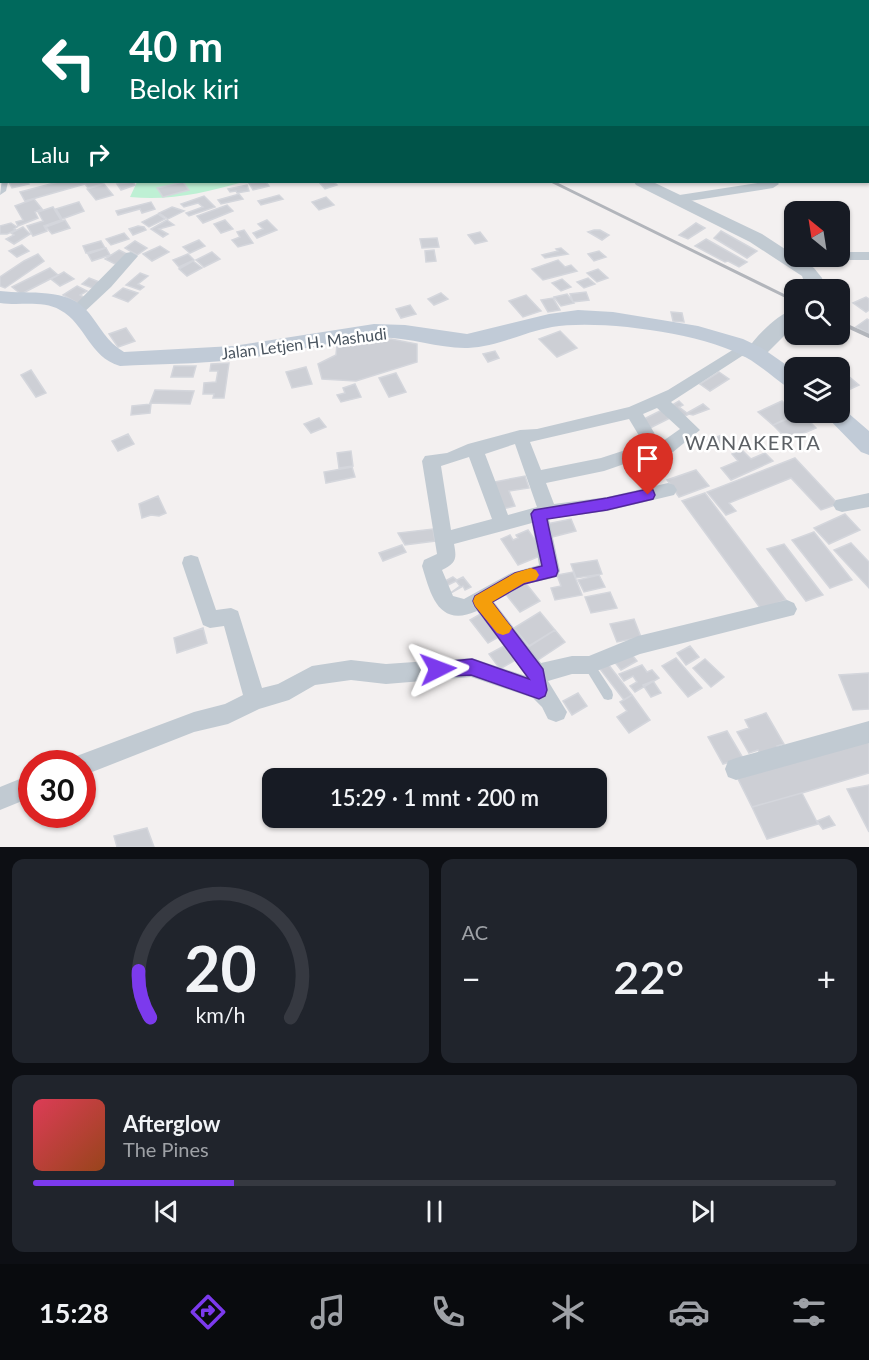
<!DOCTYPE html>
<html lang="id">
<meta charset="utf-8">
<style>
:root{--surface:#171b24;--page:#20242c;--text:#f1f3f6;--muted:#9ea1a6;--line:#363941;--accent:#7c3aed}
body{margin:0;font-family:Lato,sans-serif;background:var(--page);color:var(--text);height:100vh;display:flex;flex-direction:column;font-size:22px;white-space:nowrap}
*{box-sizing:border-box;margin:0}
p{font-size:20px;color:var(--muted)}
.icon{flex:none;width:33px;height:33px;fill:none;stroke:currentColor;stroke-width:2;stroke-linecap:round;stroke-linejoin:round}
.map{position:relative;height:847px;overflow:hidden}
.side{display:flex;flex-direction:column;gap:12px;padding:12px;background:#0d0f14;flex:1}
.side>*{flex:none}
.top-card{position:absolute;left:0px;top:0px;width:870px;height:183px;box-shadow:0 2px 4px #0004;background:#00695c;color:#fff;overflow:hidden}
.needle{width:39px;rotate:330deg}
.tools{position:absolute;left:784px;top:201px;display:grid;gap:12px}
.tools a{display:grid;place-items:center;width:66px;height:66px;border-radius:12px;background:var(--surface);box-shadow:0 2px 4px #0004;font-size:30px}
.speed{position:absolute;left:18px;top:750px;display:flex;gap:12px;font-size:30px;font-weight:700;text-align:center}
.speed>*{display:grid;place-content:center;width:78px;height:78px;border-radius:50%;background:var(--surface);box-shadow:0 2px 4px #0004;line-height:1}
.speed .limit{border:9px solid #d22;background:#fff;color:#111}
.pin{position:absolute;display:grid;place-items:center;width:51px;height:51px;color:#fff;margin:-62px -26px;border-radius:50% 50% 50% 0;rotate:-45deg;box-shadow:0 0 6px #0007}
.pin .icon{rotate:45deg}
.me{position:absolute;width:66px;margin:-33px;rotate:87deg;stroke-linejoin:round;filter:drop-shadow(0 0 4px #0008)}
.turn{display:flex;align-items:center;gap:21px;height:126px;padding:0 30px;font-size:27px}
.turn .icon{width:78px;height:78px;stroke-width:2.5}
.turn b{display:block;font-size:42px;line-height:51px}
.then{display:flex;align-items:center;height:57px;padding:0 30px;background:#0003;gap:12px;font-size:22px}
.big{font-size:45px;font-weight:600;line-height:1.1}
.side .tile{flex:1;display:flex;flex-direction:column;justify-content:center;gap:9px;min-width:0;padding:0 21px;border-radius:12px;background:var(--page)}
.side .dial{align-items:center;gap:0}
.dial svg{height:156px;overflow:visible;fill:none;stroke:var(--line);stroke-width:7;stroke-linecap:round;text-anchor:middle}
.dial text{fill:var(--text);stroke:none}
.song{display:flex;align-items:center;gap:18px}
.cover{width:72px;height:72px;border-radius:9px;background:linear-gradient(135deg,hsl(350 70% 55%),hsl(20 70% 35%))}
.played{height:6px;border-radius:3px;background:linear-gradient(90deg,var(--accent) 25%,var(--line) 25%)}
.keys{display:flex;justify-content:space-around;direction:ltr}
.heat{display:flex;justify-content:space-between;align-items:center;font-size:33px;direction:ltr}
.side .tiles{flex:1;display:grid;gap:12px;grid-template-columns:1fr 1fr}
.tile:last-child{grid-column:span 2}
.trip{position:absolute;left:262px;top:768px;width:345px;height:60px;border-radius:12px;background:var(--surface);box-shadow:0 2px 4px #0004;font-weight:600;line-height:60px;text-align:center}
.dock{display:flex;height:96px;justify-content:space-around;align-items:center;background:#090b0e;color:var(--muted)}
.dock .icon{width:42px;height:42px}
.dock .current{color:var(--accent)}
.dock b{font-size:27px;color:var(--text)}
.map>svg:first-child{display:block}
</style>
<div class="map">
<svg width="869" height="847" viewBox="0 0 869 847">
<rect width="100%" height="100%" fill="#f3f0f0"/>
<path fill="#bef0d4" d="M275 0H579L581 1H272Z
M137 182H243C204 193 170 201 130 197Z"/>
<path fill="#cdcfd5" stroke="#d4d6dc" stroke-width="1.5" d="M9 182H28L29 184 12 188Z
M58 182H102L103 184 88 188 85 184 25 201 20 192Z
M133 182 135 185 121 190 117 184Z
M183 182 189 190 163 197 157 188Z
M257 182H266L269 186 253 190 249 183Z
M319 182H334L337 185 325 189Z
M104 184 113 195 96 200 87 189Z
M247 185 249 191 237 193 236 191 230 192 228 189Z
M239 194 243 199 221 204 218 200Z
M279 195 283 199 261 205 258 201Z
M204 196 215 207 189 216 186 213 203 207 198 203 184 207 181 204Z
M326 197 334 205 319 210 312 202Z
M34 199 42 209 35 212 38 218 18 226 16 222 23 220 15 206Z
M79 202 84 211 62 219 56 209Z
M151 202 155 209 142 213 140 209 118 215 116 211Z
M227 205 233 211 203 223 197 216Z
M53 207 61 220 44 226 47 231 33 236 27 226 43 221 38 212Z
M172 207 184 211 168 219 159 213Z
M158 214 165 219 149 227 142 222Z
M65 220 70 228 52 234 46 227Z
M167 220 174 225 159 229 168 234 163 237 151 229Z
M225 220 233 229 221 233 214 224Z
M267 220 277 230 257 238 253 233 263 229 258 224Z
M11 223 17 227 14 229 16 230 7 234H0V226Z
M696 223 705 228 688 239 679 235Z
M138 226 144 227 146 230 133 235 129 229Z
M23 227 30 234 14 244 6 239 14 235 11 233Z
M244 230 253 243 238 247 232 240 240 237 237 232Z
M594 230H600L609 235 602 240 588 232Z
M721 231 757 251 747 258 714 238Z
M480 232 487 241 475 244 468 235Z
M124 233 129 239 111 245 106 239Z
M437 238 439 247 422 248 420 239Z
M706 239 747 262 739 267 728 261 725 262 695 246Z
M199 240 205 246 190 253 183 247Z
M101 241 105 248 86 253 83 246Z
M135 241 147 248 137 255 125 248Z
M22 245 29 251 17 257 9 251Z
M160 246 169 252 152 261 143 254Z
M106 248 110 255 92 261 88 254Z
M561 248 568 254 545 258 542 255 558 251 556 249Z
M119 250 131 256 117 265 105 259Z
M434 250 436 261 426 262 425 251Z
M599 251 606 257 594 261 588 254Z
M212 252 220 259 204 267 196 260Z
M38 254 44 261 5 288 0 286V277L24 261Z
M188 254 194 260 179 267 173 260Z
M558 260 565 267 571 265 577 271 543 280 532 269Z
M193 261 202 268 187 276 179 269Z
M50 268 58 275 21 294 12 287Z
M598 269 608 278 597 282 587 273Z
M64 272 74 279 60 286 51 279Z
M140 273 148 276 138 284 144 287 140 290 126 285Z
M89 278 102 283 95 289 82 284Z
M588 278 595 284 584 288 577 282Z
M562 279 571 287 561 291 552 283Z
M77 286 87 291 80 295 87 299 79 304 63 295Z
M123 288 138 293 128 302 113 296Z
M586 292 589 300 573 302 570 294Z
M441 293 448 299 434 305 428 299Z
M567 294 574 303 561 306 554 297Z
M526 295 541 311 523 317 509 301Z
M866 297 869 299V310L866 312 853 303Z
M553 298 560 310 548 312 541 300Z
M410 305 416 314 401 318 396 309Z
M671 312 682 313 684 322 673 321Z
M867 319 869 320V334L856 327Z
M126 328 135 341 118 347 109 334Z
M560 331 577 348 557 357 539 339Z
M391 339 417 344V362L356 381 322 379 318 364 336 355 337 344Z
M495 351 499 358 488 362 483 354Z
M229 363 224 398H213L214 394H203L204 383 216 382 218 371H210L211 364Z
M174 366H196L193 377H171Z
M306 367 312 384 292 388 286 372Z
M840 369 859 385 846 391 840 385Z
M31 370 46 393 36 397 21 375Z
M719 372 729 379 710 391 700 384Z
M396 373 406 392 389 397 379 378Z
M355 384 361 397 341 402 337 395 345 393 343 388Z
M155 390 194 391 190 404 150 403Z
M679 401 683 405 679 407 687 413 703 404 709 409 693 415 689 414 681 418 669 407Z
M782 401 796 414 773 425 758 412Z
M151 404 150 413 131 415 132 406Z
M662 410 670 418 648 429 640 421Z
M801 413 816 428 788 440 773 425Z
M319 418 326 427 311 433 304 424Z
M128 434 134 444 118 451 112 441Z
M722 435 729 443 714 448 707 440Z
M741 449 751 459 765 453 773 461 731 480 721 468 738 461 732 454Z
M351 451 353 466 339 468 337 453Z
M795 458 838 504 821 510 791 478 729 503 736 511 726 515 707 492Z
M352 467 355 477 326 483 324 472Z
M696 470 709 486 679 497 667 480Z
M525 476 529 488 509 491 515 506 498 510 489 483Z
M705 493 786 600 761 609 682 501Z
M158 496 166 513 159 516 151 515 142 518 139 504Z
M845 514 860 530 829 544 814 528Z
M571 519 576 531 552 537 546 524Z
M433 529 435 541 405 545 398 533Z
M528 530 545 554 518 565 501 539 510 535 513 540 518 538 516 535Z
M814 532 852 580 830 588 792 540Z
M851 543 869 562V588L834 550Z
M784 544 823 595 806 601 767 549Z
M402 545 406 552 383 561 379 553Z
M597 560 602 574 576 578 571 564Z
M573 572 582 595 555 600 551 588 561 586 557 575Z
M599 575 605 587 584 592 578 580Z
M453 577 457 580 463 577 471 587 465 590 463 586 449 594 460 586 456 581 446 586 443 582Z
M524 581 540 601 520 612 504 592Z
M610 592 617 608 591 613 585 597Z
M484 612 502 635 488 643 470 620Z
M540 612 555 630 529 646 514 628Z
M634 619 641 637 617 642 610 624Z
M203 628 207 643 177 653 174 638Z
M555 630 565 642 535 662 525 649Z
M506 645 517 659 500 669 489 654Z
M690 646 699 657 686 665 677 653Z
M629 651 637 661 621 670 613 660Z
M676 658 702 688 688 697 662 666Z
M705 659 724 677 711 687 693 668Z
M608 664 632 695 624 700 600 669Z
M642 665 647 672 652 670 659 678 635 692 630 686 637 682 633 676 624 681 619 674Z
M869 673V709L853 710 839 675Z
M653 681 661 693 651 697 643 685Z
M578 693 587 706 572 715 563 701Z
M632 695 650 720 629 733 617 717 627 711 620 702Z
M766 713 784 744 777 746 779 751 762 757 758 750 749 753 737 732 749 728 745 720Z
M727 731 743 758 723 764 708 737Z
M869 736V773L802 793 752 807 736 775Z
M869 785V832L847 789Z
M802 793 818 824 767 839 752 807Z
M829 816 835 825 823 829 817 821Z
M147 828 154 847H117L114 836Z"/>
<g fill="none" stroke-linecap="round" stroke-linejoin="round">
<path fill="#c1cad2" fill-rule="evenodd" d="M589 660 593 662 612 691 613 695 612 699 608 700 604 699 585 668 584 665 585 662Z"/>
<path fill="#c1cad2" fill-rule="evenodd" d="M0 0 6 2H2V6Z
M10 0H31L9 2Z
M124 0H149L150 2H125Z
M2 37V44H0V38Z
M2 178V182H8L6 191 0 195Z
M764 182H777L779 184 773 188 677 203 671 199 673 196Z
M131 252 138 256 111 287 81 315H71L69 312 71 309 126 253Z
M840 252H869V260H838L799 270 792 266 794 263 818 256H840Z
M739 346 760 349 763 353 755 358 742 356 671 402 700 430 673 452 656 453 604 471 546 483 554 504 607 497 668 483 674 485 677 490 674 495 607 511 549 519 560 571 557 577 527 584 494 602 541 663 572 656H589L638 636 787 600 794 603 797 609 794 615 640 654 589 674H572L548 681 567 712 564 719 556 722 548 719 542 707 533 698 471 677 386 684 351 680 315 685 289 700 259 709 228 724 194 732 82 776V764H71L74 757 194 712 225 704 243 695 224 626 210 628 203 625 182 563 184 557 191 555 198 557 200 563 216 610 231 608 238 611 262 688 278 684 312 666 351 660 386 664 472 658 526 676 477 611C439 628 431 596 422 566L424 560 437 554 422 461 425 456 447 453 468 444 520 430 537 429 629 407 668 390ZM657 408 680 429 663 441H659L643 414ZM629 419 644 444 601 458 541 470 530 442ZM515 444 537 507 508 515 485 454ZM469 457 492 519 451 530 441 466ZM532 523 539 565 511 573 464 599 453 596 442 570C456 563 457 559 454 544Z
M869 493V507L842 512 836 510 833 505 836 500Z
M869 721V743L736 780 728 777 725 769 728 761 736 758Z
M32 774V797L0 810V787Z"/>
<path fill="#c1cad2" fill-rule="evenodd" d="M580 0H593L594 2H581Z
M634 182H653L762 234 814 268 822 278 825 290H807L802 276 750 242 636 185Z
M795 309V325L762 358 755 360 748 358 745 353C755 337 777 314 795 309Z"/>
<path fill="#c1cbd7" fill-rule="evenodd" d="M0 291C30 295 67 286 89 313 100 327 107 342 124 352L233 346 374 324 405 325 467 334 549 314 578 310 613 312 698 326 743 339 762 348 795 371V390L787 387C774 378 761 366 747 358 705 333 599 319 552 327 524 332 497 347 468 348 437 349 405 335 373 338 326 342 280 355 234 360 196 364 158 364 120 366 89 357 86 324 60 310 43 300 19 306 0 303Z
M840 406 869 431V455L861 452 822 412H840Z"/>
<path stroke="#b2b5bb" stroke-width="2" d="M159 0 170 2
M0 1 7 0"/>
<path stroke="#b2b5bb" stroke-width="3" d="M553 182 795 301
M840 323 846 326"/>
<path stroke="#b2b5bb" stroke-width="4" d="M843 324 869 336"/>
</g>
<path fill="#7c3aed" stroke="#51269a" stroke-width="1.5" d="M648 489 653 490 655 495 653 499 607 510 547 519 558 571 556 576 524 584 492 602 543 669 547 690 545 696 539 699 471 675 438 677 432 674 430 669 432 663 472 659 529 679 475 606 473 601 475 596 515 573 542 566 531 514 534 510 607 498Z"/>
<path fill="#f59e0b" d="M531 568 536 570 539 575 536 580 524 583 492 602 512 628 509 633 503 635 497 633 475 606 473 601 475 596 515 573Z"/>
<g text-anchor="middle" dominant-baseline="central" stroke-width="5" stroke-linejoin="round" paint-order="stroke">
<g font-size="16" fill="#48535e" stroke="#fff">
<text transform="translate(304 343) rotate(-7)">Jalan Letjen H. Mashudi</text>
</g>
<g font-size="20" letter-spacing="1.5" fill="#5c6065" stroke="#fff">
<text x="753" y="442">WANAKERTA</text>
</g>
</g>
</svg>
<div class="tools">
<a><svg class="needle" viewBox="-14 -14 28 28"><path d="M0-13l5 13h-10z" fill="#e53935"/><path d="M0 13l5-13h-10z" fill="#9ea1a6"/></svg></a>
<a><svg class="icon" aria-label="search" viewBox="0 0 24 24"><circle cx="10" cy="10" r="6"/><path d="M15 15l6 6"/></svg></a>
<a><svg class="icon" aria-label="layers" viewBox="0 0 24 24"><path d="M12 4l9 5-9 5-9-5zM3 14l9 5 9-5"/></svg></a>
</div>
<div class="speed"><div class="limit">30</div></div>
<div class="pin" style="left:648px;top:495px;background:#d93025"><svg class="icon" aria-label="arrive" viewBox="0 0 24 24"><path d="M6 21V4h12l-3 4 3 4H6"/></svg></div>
<svg class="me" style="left:438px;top:669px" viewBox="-20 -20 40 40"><path d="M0-17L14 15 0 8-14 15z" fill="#7c3aed" stroke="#fff" stroke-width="4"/></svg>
<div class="trip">15:29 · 1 mnt · 200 m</div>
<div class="top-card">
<div class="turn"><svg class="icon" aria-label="left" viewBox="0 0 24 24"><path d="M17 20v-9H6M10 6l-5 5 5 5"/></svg><div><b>40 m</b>Belok kiri</div></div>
<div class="then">Lalu<svg class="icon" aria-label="right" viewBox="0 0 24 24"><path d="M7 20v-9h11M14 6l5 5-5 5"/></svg></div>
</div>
</div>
<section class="side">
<div class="tiles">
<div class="tile dial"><svg viewBox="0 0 100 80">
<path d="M14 69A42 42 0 1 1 86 69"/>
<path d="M14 69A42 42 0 0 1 8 45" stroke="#7c3aed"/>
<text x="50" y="56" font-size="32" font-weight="700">20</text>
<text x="50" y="72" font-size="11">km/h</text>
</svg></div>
<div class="tile"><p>AC</p>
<div class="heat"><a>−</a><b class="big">22°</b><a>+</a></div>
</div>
<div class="tile">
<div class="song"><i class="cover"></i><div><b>Afterglow</b><p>The Pines</p></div></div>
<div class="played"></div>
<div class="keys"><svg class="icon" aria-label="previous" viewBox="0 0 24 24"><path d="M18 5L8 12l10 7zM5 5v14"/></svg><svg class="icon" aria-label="pause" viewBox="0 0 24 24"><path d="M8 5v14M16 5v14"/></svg><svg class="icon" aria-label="next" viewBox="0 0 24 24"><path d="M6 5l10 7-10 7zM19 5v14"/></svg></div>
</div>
</div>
</section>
<nav class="dock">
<b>15:28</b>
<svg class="icon current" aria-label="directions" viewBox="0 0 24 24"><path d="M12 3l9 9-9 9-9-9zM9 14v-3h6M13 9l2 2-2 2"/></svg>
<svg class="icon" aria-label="music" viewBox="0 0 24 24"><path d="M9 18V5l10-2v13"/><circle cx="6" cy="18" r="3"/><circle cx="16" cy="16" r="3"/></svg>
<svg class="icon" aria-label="phone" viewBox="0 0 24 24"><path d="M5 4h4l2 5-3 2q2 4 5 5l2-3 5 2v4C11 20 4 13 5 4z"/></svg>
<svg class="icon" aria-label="climate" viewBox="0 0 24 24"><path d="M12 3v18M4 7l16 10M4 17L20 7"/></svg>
<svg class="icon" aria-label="car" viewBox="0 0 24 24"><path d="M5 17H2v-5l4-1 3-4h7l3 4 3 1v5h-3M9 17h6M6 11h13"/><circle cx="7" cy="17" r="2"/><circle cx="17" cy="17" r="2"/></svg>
<svg class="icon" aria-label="filters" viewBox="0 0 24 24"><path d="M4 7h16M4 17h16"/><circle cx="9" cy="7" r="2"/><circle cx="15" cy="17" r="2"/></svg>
</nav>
